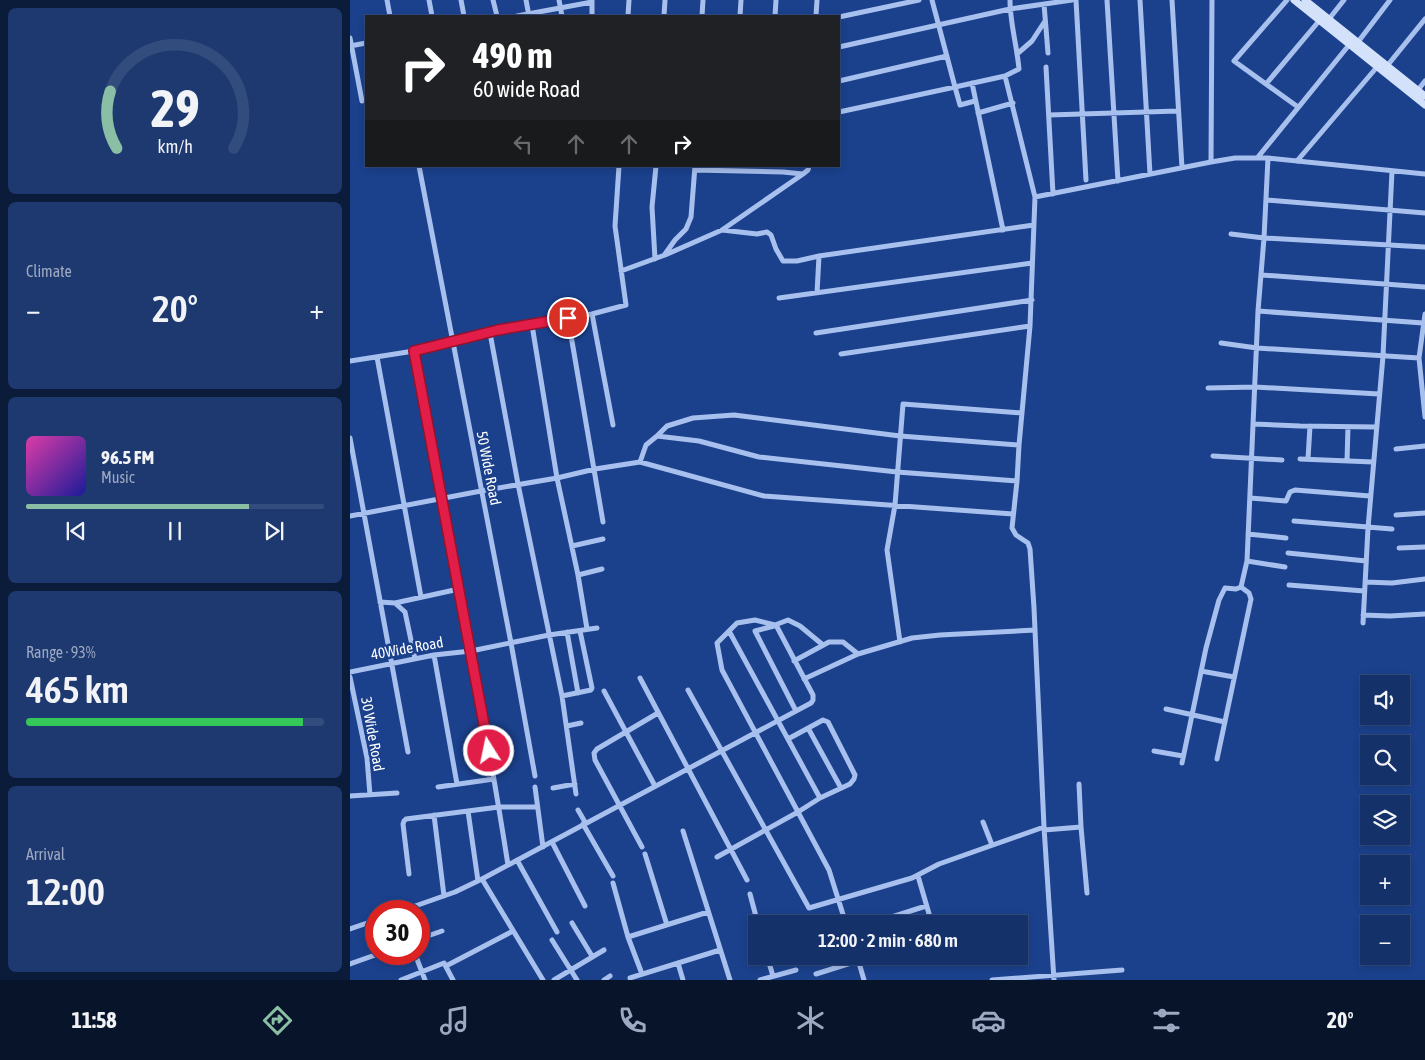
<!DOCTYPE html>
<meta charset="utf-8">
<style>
:root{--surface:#14316a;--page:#1d3970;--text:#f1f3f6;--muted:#9da9c1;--line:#334c7e;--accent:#8abfa5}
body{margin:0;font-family:"Asap Condensed",sans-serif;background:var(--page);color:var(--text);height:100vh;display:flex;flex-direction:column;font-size:19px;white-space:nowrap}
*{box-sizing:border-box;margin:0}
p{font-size:16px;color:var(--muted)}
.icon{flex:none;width:28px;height:28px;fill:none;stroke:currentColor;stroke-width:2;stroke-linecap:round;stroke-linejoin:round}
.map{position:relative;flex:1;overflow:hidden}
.side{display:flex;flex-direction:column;gap:8px;padding:8px;background:#0b1b3a;width:350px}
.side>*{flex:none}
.hud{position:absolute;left:15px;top:15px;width:475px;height:152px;border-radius:0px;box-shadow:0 2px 8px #0003,0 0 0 1px var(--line);background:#202124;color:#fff;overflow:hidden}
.controls{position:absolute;left:1010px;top:675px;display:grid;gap:10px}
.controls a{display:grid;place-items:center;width:50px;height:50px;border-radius:0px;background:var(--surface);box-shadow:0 2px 8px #0003,0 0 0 1px var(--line);font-size:25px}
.speed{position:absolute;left:15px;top:900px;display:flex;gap:10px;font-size:25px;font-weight:700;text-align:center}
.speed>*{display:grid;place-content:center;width:65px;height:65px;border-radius:50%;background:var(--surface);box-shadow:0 2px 8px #0003,0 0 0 1px var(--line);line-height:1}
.speed .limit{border:8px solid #d22;background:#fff;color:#111}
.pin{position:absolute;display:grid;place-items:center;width:42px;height:42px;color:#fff;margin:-21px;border:2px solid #fff;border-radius:50%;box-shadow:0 1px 5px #0007}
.me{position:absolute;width:55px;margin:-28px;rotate:350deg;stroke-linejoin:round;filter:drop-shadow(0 0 4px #0008)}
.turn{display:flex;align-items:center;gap:18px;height:105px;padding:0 25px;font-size:22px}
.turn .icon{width:65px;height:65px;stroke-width:2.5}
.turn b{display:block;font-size:35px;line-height:42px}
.lanes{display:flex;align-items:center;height:48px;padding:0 25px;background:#0003;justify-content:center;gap:25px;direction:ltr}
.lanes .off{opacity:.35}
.big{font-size:38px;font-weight:600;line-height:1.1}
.side .tile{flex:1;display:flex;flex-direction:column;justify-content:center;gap:8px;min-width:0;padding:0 18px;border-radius:8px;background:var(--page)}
.side .dial{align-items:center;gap:0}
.dial svg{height:130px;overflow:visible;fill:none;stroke:var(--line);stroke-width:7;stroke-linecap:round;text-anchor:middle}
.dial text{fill:var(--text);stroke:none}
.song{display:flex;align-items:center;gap:15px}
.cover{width:60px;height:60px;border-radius:8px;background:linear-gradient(135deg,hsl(320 70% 55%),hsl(240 70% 35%))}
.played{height:5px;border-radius:2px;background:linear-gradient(90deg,var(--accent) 75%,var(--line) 75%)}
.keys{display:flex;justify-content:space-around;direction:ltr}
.heat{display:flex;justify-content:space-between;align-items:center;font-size:28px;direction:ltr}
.charge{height:8px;border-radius:4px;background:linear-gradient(90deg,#34c759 93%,var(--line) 0)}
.trip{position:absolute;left:398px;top:915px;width:280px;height:50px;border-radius:0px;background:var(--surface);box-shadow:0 2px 8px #0003,0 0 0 1px var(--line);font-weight:600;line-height:50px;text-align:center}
.tab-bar{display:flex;height:80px;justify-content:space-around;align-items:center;background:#08142a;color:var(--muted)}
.tab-bar .icon{width:35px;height:35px}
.tab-bar .on{color:var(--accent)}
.tab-bar b{font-size:22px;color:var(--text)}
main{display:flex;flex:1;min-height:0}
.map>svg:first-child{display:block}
</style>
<main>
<section class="side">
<div class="tile dial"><svg viewBox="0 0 100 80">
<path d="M14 69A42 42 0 1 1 86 69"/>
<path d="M14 69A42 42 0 0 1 10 34" stroke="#8abfa5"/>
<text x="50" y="56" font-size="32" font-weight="700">29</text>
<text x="50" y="72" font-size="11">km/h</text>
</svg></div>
<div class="tile"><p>Climate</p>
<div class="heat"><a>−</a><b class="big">20°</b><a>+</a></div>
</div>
<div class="tile">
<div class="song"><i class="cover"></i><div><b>96.5 FM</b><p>Music</p></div></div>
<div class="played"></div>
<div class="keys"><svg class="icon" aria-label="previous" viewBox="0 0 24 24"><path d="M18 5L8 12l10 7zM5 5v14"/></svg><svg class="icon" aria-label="pause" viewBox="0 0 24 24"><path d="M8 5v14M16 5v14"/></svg><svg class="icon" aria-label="next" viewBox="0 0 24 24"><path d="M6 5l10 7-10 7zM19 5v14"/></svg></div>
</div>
<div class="tile"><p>Range · 93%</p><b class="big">465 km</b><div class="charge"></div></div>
<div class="tile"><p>Arrival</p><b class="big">12:00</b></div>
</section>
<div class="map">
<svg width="1075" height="980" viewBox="0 0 1075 980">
<rect width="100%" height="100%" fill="#1b418d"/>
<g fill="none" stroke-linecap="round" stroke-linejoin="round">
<path stroke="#a8c0ee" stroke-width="5" d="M37 0 40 16
M79 0 82 16
M111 0 114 16
M143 0 147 16
M176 0 179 16
M209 0 212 16
M582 0 605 87 655 76 685 197 680 326 669 445 667 481 662 528 666 535 678 543 680 549 684 608 694 827 704 980
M726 0 736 180
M757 0 768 181
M790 0 800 174
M822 0 832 168
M937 0 884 61 948 107
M694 4 698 53
M167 16 242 2
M242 16V0
M278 16 279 0
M314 16 315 0
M352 16 353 0
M390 16 391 0
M425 16 426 0
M466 16 467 0
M489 17 569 0
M979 19 994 0
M0 38 12 101
M1008 42 1040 0
M0 46 16 43
M489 47 660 9 722 0
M667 54 682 41 695 21
M1037 66 1075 19
M696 67 703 194
M655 76 669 69C667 46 660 23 660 0
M489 81 597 56
M622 83 653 230
M916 84 969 21
M1068 90 1075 81
M489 112 605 87 610 105 625 101
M628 113 663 103
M699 115 828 111
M908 157 999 45
M918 158 1075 174
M947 161 1027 67
M861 162 862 0
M69 166 161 643 185 776
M345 170 433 172 453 174 458 170 459 166
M685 197 861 162 885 158H918L914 238 908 311 897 561 891 587
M917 200 1075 213
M372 230 407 234 417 232 421 235 426 249 433 261H447L469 256 684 225
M881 234 914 238 1075 247
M315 254 325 240 336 229 341 217 345 166
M305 259 302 207 306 166
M271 271 315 255 372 230 453 174
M912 275 1075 287
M467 293 469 256
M429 298 682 263
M908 311 1073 323
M242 314 263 425
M1075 314 1069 358 1075 417
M218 318 253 522
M182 325 207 478 228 575 237 629
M140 333 168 484 212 696 226 794
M466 333 682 300
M871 343 907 348 1069 358
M64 351C96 522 131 693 158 865
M491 354 680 326
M27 357 71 597
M0 361 64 351 148 330 242 314 276 305 265 226 269 166
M858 388 905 387 1029 394
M904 424 950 426 1026 427
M307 436 317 426 343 418 384 415 550 436 669 445
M0 438 58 752
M1046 449 1075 446
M863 456 932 460
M950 459 1023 462
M958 459 960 426
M997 461 998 427
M290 462 414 496 663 514
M900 498 936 501 940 492 945 490 1020 496
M1046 515 1075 513
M0 516 131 491 207 478 245 469 290 462 296 445 307 436 349 441 409 457 547 472 667 481
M944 521 1042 529
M898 534 936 538
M222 546 253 539
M1049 548 1075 547
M938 553 1016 561
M897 561 935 567
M228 575 252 569
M1015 582 1042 583 1075 579
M939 585 1014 591
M30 602 45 603 55 612 65 659
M45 603 109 589
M1013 615 1040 616 1075 614
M1013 623 1018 528 1033 356 1042 171
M424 626 405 631 446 711
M379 631 470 798
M217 632 228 693
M550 642 537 550 545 505 553 404 672 413
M473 645 450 626 438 620 425 625 405 620 387 623 367 643 372 670 479 870 496 924
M84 655 107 784
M444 661 479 642H493L508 654 562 638 590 635 685 630
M851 671 884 677
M0 672 84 655 121 651 199 635 247 628
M0 677 17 758 20 795
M290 678 397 880
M454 679 508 654
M338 690 459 908 562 878 589 864 694 827
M254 691 305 786
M212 696 241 690 242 688 230 631
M816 709 875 722
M217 726 231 723
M458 728 491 788
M804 751 833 756
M832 763 856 648 869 600 875 588 886 589 891 587 899 593 901 599 867 759
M729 784 731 827 737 893
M88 787 144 779
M185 787 193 847
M203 788 225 784
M0 796 47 793
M228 810 235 822
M118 811 128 881
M84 815 94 896
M633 822 642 845
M233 824 263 876
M694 830 731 827
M333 831 380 980
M202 842 235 906
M292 847 245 760 244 753 247 749 308 713
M295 854 317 925
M367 857 448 812 470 798 500 784 504 779 505 775 478 722 473 720 438 739
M167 860 207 932
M59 874 53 824 54 821 56 819 149 807H187
M568 876 582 924
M263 883 278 937 292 974
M400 894 408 924
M51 911 105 892 132 879
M222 923 242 956
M520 924 576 906
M0 929 26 920
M278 937 358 912
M69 939 92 931
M202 940 227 980
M65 954 75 980
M417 956 423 976
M507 956 514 980
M328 963 333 980
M0 964 28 954
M96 966 163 931
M466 974 523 956
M280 978 370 950
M51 980 94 963 103 980
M193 980 132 879 461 703 463 700V695L426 625
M204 980 254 950
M254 980 260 976
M410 980 446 970
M642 980 772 970"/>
<path stroke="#d4e1fa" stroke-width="7" d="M944 0 1075 105
M955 0 1075 96"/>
</g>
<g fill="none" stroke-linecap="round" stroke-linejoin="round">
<defs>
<path id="route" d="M139 751 64 351 148 330 218 318"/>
</defs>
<use href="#route" stroke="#92132f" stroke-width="12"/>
<use href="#route" stroke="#e11d48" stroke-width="9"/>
</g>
<g text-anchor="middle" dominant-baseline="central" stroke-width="5" stroke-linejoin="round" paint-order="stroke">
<g font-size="15" fill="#fff" stroke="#1b418d">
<text transform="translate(139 468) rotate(79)">50 Wide Road</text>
<text transform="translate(57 648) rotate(-10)">40Wide Road</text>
<text transform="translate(23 734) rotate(80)">30 Wide Road</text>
</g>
</g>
</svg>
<div class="controls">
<a><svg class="icon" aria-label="sound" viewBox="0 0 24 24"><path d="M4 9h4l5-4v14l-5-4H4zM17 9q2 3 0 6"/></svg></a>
<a><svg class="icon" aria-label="search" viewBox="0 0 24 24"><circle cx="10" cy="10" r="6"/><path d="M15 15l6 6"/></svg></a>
<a><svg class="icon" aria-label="layers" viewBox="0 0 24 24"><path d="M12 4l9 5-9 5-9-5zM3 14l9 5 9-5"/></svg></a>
<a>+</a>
<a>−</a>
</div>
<div class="speed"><div class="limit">30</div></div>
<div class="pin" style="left:218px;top:318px;background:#d93025"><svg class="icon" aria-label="arrive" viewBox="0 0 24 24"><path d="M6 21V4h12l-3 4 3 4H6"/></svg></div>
<svg class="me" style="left:139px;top:751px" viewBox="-20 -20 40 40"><circle r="17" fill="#e11d48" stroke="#fff" stroke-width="3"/><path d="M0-11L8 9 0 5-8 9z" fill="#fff"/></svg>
<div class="trip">12:00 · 2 min · 680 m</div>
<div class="hud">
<div class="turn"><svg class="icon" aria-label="right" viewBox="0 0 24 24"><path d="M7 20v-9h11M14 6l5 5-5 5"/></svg><div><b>490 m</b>60 wide Road</div></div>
<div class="lanes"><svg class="icon off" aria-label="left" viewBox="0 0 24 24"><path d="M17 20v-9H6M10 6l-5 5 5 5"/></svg><svg class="icon off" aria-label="ahead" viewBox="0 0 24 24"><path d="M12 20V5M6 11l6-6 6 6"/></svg><svg class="icon off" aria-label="ahead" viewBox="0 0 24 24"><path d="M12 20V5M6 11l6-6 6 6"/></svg><svg class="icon" aria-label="right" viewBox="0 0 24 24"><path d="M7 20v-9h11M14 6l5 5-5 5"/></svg></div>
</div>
</div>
</main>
<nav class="tab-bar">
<b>11:58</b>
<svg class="icon on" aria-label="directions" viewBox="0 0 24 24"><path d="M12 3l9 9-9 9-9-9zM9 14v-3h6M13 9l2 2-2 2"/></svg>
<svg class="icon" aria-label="music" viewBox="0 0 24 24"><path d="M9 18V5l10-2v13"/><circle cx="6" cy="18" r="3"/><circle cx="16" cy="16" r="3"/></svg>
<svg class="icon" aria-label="phone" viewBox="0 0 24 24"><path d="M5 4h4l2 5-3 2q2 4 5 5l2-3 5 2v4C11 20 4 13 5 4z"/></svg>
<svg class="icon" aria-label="climate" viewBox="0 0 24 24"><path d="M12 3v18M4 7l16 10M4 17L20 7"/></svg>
<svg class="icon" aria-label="car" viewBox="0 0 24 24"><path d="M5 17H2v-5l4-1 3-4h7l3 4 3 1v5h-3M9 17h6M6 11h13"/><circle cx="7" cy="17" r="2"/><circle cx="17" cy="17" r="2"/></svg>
<svg class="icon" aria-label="filters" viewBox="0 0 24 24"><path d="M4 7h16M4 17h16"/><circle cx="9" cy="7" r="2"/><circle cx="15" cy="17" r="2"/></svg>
<b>20°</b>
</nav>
